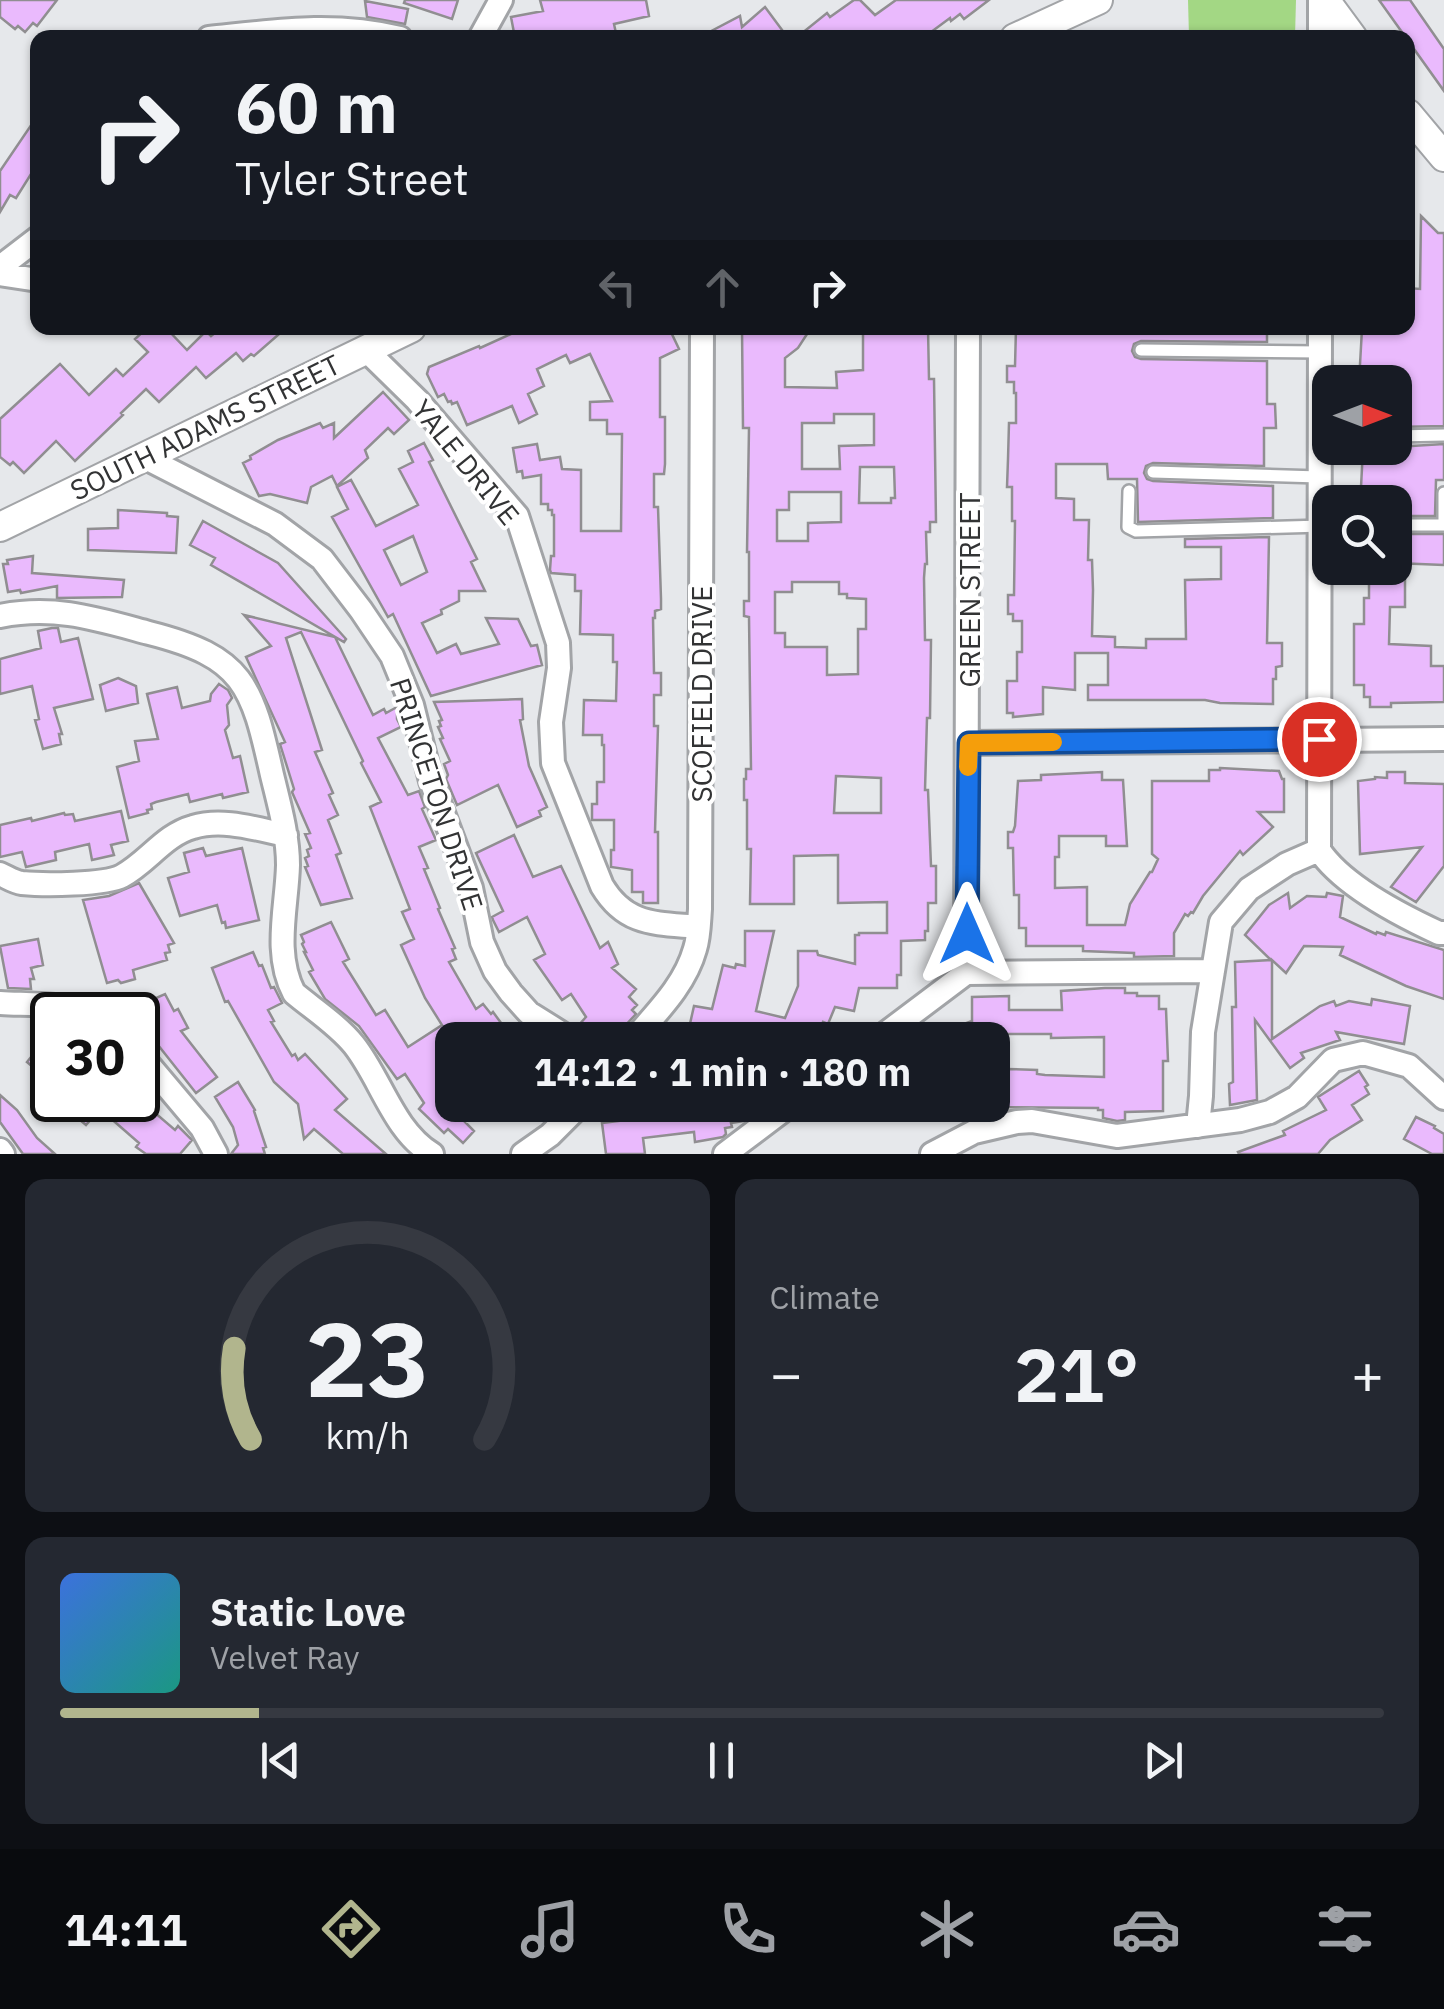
<!DOCTYPE html>
<meta charset="utf-8">
<style>
:root{--surface:#171b24;--page:#242831;--text:#f1f3f6;--muted:#9ea1a6;--line:#363941;--accent:#b1b58d}
body{margin:0;font-family:"IBM Plex Sans",sans-serif;background:var(--page);color:var(--text);height:100vh;display:flex;flex-direction:column;font-size:38px;white-space:nowrap}
*{box-sizing:border-box;margin:0}
p{font-size:32px;color:var(--muted)}
.icon{flex:none;width:55px;height:55px;fill:none;stroke:currentColor;stroke-width:2;stroke-linecap:round;stroke-linejoin:round}
.map{position:relative;height:1154px;overflow:hidden}
.panel{display:flex;flex-direction:column;gap:25px;padding:25px;background:#0d0f14;flex:1}
.panel>*{flex:none}
.guide{position:absolute;left:30px;top:30px;width:1385px;height:305px;border-radius:20px;box-shadow:0 2px 8px #0004;background:#171b24;color:var(--text);overflow:hidden}
.needle{width:65px;rotate:90deg}
.tools{position:absolute;left:1312px;top:365px;display:grid;gap:20px}
.tools a{display:grid;place-items:center;width:100px;height:100px;border-radius:20px;background:var(--surface);box-shadow:0 2px 8px #0004;font-size:50px}
.speed{position:absolute;left:30px;top:992px;display:flex;gap:20px;font-size:50px;font-weight:700;text-align:center}
.speed>*{display:grid;place-content:center;width:130px;height:130px;border-radius:50%;background:var(--surface);box-shadow:0 2px 8px #0004;line-height:1}
.speed .limit{border:5px solid #111;border-radius:15px;background:#fff;color:#111}
.pin{position:absolute;display:grid;place-items:center;width:85px;height:85px;color:#fff;margin:-42px;border:5px solid #fff;border-radius:50%;box-shadow:0 2px 10px #0007}
.me{position:absolute;width:110px;margin:-55px;rotate:0deg;stroke-linejoin:round;filter:drop-shadow(0 0 8px #0008)}
.turn{display:flex;align-items:center;gap:35px;height:210px;padding:0 40px;font-size:45px}
.turn .icon{width:130px;height:130px;stroke-width:2.5}
.turn b{display:block;font-size:70px;line-height:85px}
.lanes{display:flex;align-items:center;height:95px;padding:0 40px;background:#0003;justify-content:center;gap:50px;direction:ltr}
.lanes .off{opacity:.35}
.big{font-size:75px;font-weight:700;line-height:1.1}
.panel .card{flex:1;display:flex;flex-direction:column;justify-content:center;gap:15px;min-width:0;padding:0 35px;border-radius:20px;background:var(--page)}
.panel .dial{align-items:center;gap:0}
.dial svg{height:260px;overflow:visible;fill:none;stroke:var(--line);stroke-width:7;stroke-linecap:round;text-anchor:middle}
.dial text{fill:var(--text);stroke:none}
.song{display:flex;align-items:center;gap:30px}
.cover{width:120px;height:120px;border-radius:15px;background:linear-gradient(135deg,hsl(220 70% 55%),hsl(170 70% 35%))}
.played{height:10px;border-radius:5px;background:linear-gradient(90deg,var(--accent) 15%,var(--line) 15%)}
.keys{display:flex;justify-content:space-around;direction:ltr}
.heat{display:flex;justify-content:space-between;align-items:center;font-size:55px;direction:ltr}
.panel .tiles{flex:1;display:grid;gap:25px;grid-template-columns:1fr 1fr}
.card:last-child{grid-column:span 2}
.trip{position:absolute;left:435px;top:1022px;width:575px;height:100px;border-radius:20px;background:var(--surface);box-shadow:0 2px 8px #0004;font-weight:700;line-height:100px;text-align:center}
.dock{display:flex;height:160px;justify-content:space-around;align-items:center;background:#090b0e;color:var(--muted)}
.dock .icon{width:70px;height:70px}
.dock .active{color:var(--accent)}
.dock b{font-size:45px;color:var(--text)}
.map>svg:first-child{display:block}
</style>
<div class="map">
<svg width="1444" height="1154" viewBox="0 0 1444 1154">
<rect width="100%" height="100%" fill="#e6e8eb"/>
<path fill="#a3d784" d="M1188 0H1296L1295 37H1189Z"/>
<path fill="#eabafd" stroke="#908e91" stroke-width="2.5" fill-rule="evenodd" d="M0 0H57L37 26 33 23 25 32 18 26 15 29 0 17Z
M405 0H458L452 19 404 3Z
M540 0H646L649 16 614 24 617 38H515L511 17 543 11Z
M854 0H860L875 15 896 0H989L964 19 960 14 951 21 950 18 923 38H796L827 13 830 17Z
M1379 0H1410L1444 49V91Z
M365 1 408 9 405 24 367 17Z
M765 7 788 38H698L740 16 742 27Z
M38 115V163L16 198 10 195 0 212V171Z
M1421 216 1438 233H1444V426L1395 427V382H1359L1362 329 1408 328V288L1420 289Z
M147 328H166L187 350 206 331 211 336 221 328H286L254 356 251 354 243 361 236 353 206 378 196 367 159 402 146 389 121 413 123 415 75 461 56 441 24 473 13 462 10 465 0 457V419L60 364 89 395 116 369 123 376 148 352 135 339Z
M524 328H669L679 349 660 358V417H665V464L664 474H654V507H658L661 599V609L655 611V618H653L654 673H661V695H654V726H658L655 832H658V903H643V892H632V870L611 867V850H614V820H592V804H597V782H604V745H602V735H583L584 700 616 701 617 662H613V635L580 634 581 591H575V575L551 573 550 570 551 556H554V515H552V510H548V504H541V475L523 478 522 471 517 472 513 448 537 444 540 460 560 457 562 469 581 470V531H621L622 434H607V420H590V402L612 401 590 354 570 363 566 355 537 369 544 386 528 394 537 414 519 423 512 406 467 425 457 402 452 404 451 401 448 402 444 394 438 397 427 374 429 367 479 346 480 348Z
M742 328H811L798 348 785 358V387L837 388 836 372 863 370V328H928L929 379H934L936 522H930V532H926L927 564H925L924 578 925 640H931L930 718H927L925 790H928L931 866H936V903H928V931H925V940L901 941V975H897V988H859L854 1011 835 1007 828 1024 823 1022 816 1040H687V1037L694 1006 712 1009 723 965 735 968 736 964 745 966V931H774L756 1011 785 1018 798 986V951H817L818 955 855 964V935H859V933H887V902L838 903V855L794 856V904H750L751 849H747V800H744V779H746V769H751L749 617 744 616V601H749V552H747L749 428H743ZM834 414H874V445L839 446 840 469H802V423H834ZM860 467H894L895 498H891V503H859ZM789 492H841V522L808 523V541H777V510H789ZM792 582H839V594H847V598L866 599V629H858V674L827 675V647H785V633H775V592H792ZM836 776 881 778V813H834Z
M1016 328H1267V342L1141 341 1134 344 1132 351 1135 357 1141 359 1267 361V404H1275L1276 428H1264V466L1153 463 1146 466 1144 473 1147 479 1153 481 1273 486V518L1138 522 1137 479H1108L1107 464H1056V498L1074 499V520H1089L1088 560H1092L1093 590 1092 636 1115 637V647L1146 648V639H1186L1185 580 1221 579V547H1185V539L1269 537 1267 643H1282V666L1276 667V679H1273V704L1220 703 1205 700H1088V685H1108V653H1075V690L1043 687V714L1013 717V713H1007V681H1017V652H1022V621H1013V614H1008V595H1014L1015 521H1012V487H1007L1008 459 1009 423H1016V393H1014V382H1007V366H1015Z
M383 392 409 420 394 434 388 428 365 450 368 458 337 486 332 476 311 487 307 503 270 494 259 496 243 463 251 459 250 456 278 440 320 423 323 428 334 423V438Z
M424 443 433 460 429 462 477 559 471 562 485 591H459V601L441 610 442 614 422 623 437 653 456 644 461 654 499 644 486 618 518 619 531 646 537 645 542 665 431 696 393 614 388 617 332 517 348 509 337 487 351 480 376 526 418 505 399 469 413 462 408 451ZM413 536 427 572 401 585 384 550Z
M1444 444V480H1436L1435 516H1395V502H1357V487H1361L1363 449Z
M118 510 167 513V516L178 517 176 553 88 550V529L118 528Z
M203 521 278 563 346 639 344 642 211 565 215 558 190 545Z
M1395 534H1444V565L1395 563Z
M33 556 32 573 124 580 122 597 57 598V586L21 593 20 590 8 592 3 564H8L7 560Z
M1369 580H1405V607H1390L1389 644 1431 646V666H1444V702L1391 703V707H1370V697H1364V685H1354V624H1364V598H1369Z
M244 615 335 637 373 715 384 709 386 713 397 707V719L401 727 378 738 408 795 419 791 425 807 422 809 436 840 419 847 428 868 424 869 440 908 438 909 455 948 452 949 456 959 449 962 476 1009 483 1004 491 1014 493 1012 504 1027 499 1030 510 1040H452V1105H482L465 1122 474 1131 463 1143 448 1129 444 1133 419 1109 424 1103 405 1074 397 1079 359 1026 325 999 309 972 313 970 304 952H306L302 944 304 942 301 935 331 922 349 959 343 962 376 1015 385 1010 408 1047 442 1025 425 998 401 945 414 939 402 912 410 909 370 807 381 802 361 763 363 761 301 632 286 638 322 750 315 752 333 793 329 795 338 815 328 820 341 853 336 855 352 898 321 905 305 867 308 866 305 858 309 856 307 850 311 848 305 834 310 833 292 792 294 789 280 744 285 742 246 657 271 646Z
M52 628H58L61 642 78 638 93 699 54 708 62 734H59L61 744 43 749 35 720 39 719 32 686 0 694V659L41 648 38 631Z
M118 678 136 686 138 703 106 711 100 685Z
M219 684 228 690 232 698 227 705 229 725 225 730 233 758 240 756 248 792 223 798 222 794 190 802 188 794 156 802 151 804 152 809 147 810 148 813 129 818 117 767 139 761 135 741 158 739 147 694 177 687 182 708 210 701 211 694Z
M522 699 523 719 520 720 529 766 547 807 539 811 541 816 517 827 498 785 457 805 446 779 448 775 444 764 450 761 440 739 443 738 438 727 441 726 439 721 442 720 434 702Z
M1220 768 1279 771 1282 779H1284V812H1258L1273 827 1243 855 1240 851 1203 896 1193 913 1191 912 1188 916 1185 914 1174 933V956L1134 957V953L1083 951V946H1026V928H1019V895H1014L1013 848H1008V832H1013L1015 826 1018 781 1041 780V775L1102 772V780H1123L1127 846H1106V836H1059V857H1055V888L1087 887V925H1125L1130 904 1150 872H1152L1158 859 1152 854V781H1209V770H1220Z
M1387 772H1405V783L1444 784V866L1416 902 1391 887 1422 847 1360 854 1358 781 1375 779V777L1387 778Z
M121 811 128 841 111 845 114 855 92 860 89 844 55 852 56 860 26 867 22 852 0 857V825L31 818 32 821 64 813 65 815 73 814 75 821Z
M514 835 533 877 561 866 600 948 608 942 618 964 612 968 636 989 629 997 637 1005 632 1010 636 1014 623 1028 619 1024 605 1040H592L578 1026 586 1017 571 994 562 1000 534 960 545 954 527 917 499 932 493 920 492 917 503 911 476 853Z
M203 848 206 856 242 848 259 920 226 928 225 922 222 923 217 905 180 916 168 878 189 872 184 853Z
M139 883 174 943 168 945 170 952 165 953 167 960 133 970 135 979 121 983 118 980 107 983 83 900 109 896Z
M1288 893 1290 908 1307 896 1326 897 1327 893 1343 896 1340 917 1376 934 1377 932 1385 935 1386 932 1444 950V999L1406 986 1340 955 1343 947 1304 946 1286 973 1272 960V1039L1320 1006 1334 1001 1336 1006 1349 1001 1371 1005 1372 999 1410 1006 1404 1044 1336 1032 1340 1040 1301 1053 1304 1058 1290 1068 1255 1020 1257 1100 1230 1105 1229 1084 1233 1082 1232 1007H1236L1235 962 1271 960 1245 935 1269 905Z
M38 939 43 965 31 968 34 979H30L31 989 8 988 0 946Z
M253 952 259 966 262 965 271 988 274 987 282 1003 268 1010 274 1021 271 1022 292 1056 295 1054 298 1060 305 1054 347 1099 335 1110 386 1154H343L314 1129 304 1139 298 1104 274 1082 228 1001 225 1002 212 968Z
M1105 988H1125V993H1137V996H1159V1009H1166L1168 1061H1163V1111L1125 1112V1120L1117 1121 1103 1118V1110H1098V1108L999 1107V1073H1007V1069L1037 1070V1074L1045 1075 1104 1077V1037L1051 1038V1034H990V1040H950L961 1025 972 1021V997L1009 996V1010H1062L1061 991Z
M165 994 174 1011 178 1009 188 1028 181 1031 217 1077 196 1093 158 1045 140 1012V1005Z
M52 1031V1083L27 1062Z
M1359 1071 1368 1085 1365 1087 1369 1094 1352 1105 1362 1120 1330 1140 1318 1154H1239L1238 1152 1285 1135 1283 1131 1326 1110 1318 1097Z
M238 1082 255 1110 254 1111 266 1147 263 1148 265 1154H231L238 1145 233 1127 215 1097Z
M0 1095 17 1110 37 1138 55 1154H23L0 1122Z
M76 1100H140L175 1130 178 1126 192 1140 180 1154H146L136 1147 139 1143 100 1109 86 1125 68 1110Z
M681 1105H741L744 1121 731 1123 732 1127 725 1128 726 1134 723 1137 695 1142 694 1132 643 1138 645 1154H606L602 1123 635 1119 634 1111Z
M1416 1117 1435 1126 1434 1128 1444 1134V1154H1432L1404 1139Z"/>
<g fill="none" stroke-linecap="round" stroke-linejoin="round">
<defs>
<path id="service" d="M1141 350 1320 352
M1395 436 1444 435
M1153 472 1319 477
M1129 491 1128 527 1136 531 1322 526
M1395 525H1444V493"/>
<path id="minor" d="M1320 0V38
M209 38C276 31 333 22 400 38
M480 38 501 0
M0 267 38 238
M0 274 38 280
M365 349 417 400 517 516 558 643 559 668 551 722 553 763 602 886C626 926 656 923 698 927
M144 457 275 524 322 559 361 610 392 656 412 705 431 781 471 888 482 942 495 971 511 993 529 1013 572 1040
M0 616C55 605 97 619 149 633 244 657 252 685 272 775 279 804 288 835 288 865 287 907 273 953 294 993 313 1009 338 1025 354 1045 381 1079 393 1130 432 1154
M969 743 1444 739
M1319 850 1320 328
M1319 850C1342 885 1400 915 1439 933H1444
M0 874C7 877 14 882 22 883 43 885 105 885 122 876 148 862 164 835 193 827 223 818 256 829 286 835
M966 973 968 328
M0 1003C27 1005 60 1002 85 1015
M633 1040C657 1012 685 985 695 949 699 937 699 922 700 909L702 328
M877 1040 966 973 1213 971
M138 1052 202 1128 216 1154
M1198 1126 1201 1096 1203 1032 1221 922 1249 889 1287 864 1319 850
M0 1150 3 1154
M523 1154 550 1135 580 1105
M725 1154 790 1105
M932 1154 974 1132 1017 1122 1032 1121 1117 1136 1240 1120 1270 1112 1297 1097 1333 1060 1363 1053 1409 1066 1444 1098"/>
<path id="tertiary" d="M1325 0 1353 38
M1015 38 1098 0
M1408 114 1444 157
M0 527 411 328"/>
</defs>
<use href="#service" stroke="#a2a4a7" stroke-width="16"/>
<use href="#minor" stroke="#a2a4a7" stroke-width="28"/>
<use href="#tertiary" stroke="#a2a4a7" stroke-width="32"/>
<use href="#service" stroke="#fff" stroke-width="11"/>
<use href="#minor" stroke="#fff" stroke-width="22"/>
<use href="#tertiary" stroke="#fff" stroke-width="28"/>
</g>
<g fill="none" stroke-linecap="round" stroke-linejoin="round">
<defs>
<path id="route" d="M967 934 969 743 1319 739"/>
</defs>
<use href="#route" stroke="#114b97" stroke-width="25"/>
<use href="#route" stroke="#1a73e8" stroke-width="18"/>
<path stroke="#f59e0b" stroke-width="18" d="M968 767 969 743 1053 742"/>
</g>
<g text-anchor="middle" dominant-baseline="central" stroke-width="8" stroke-linejoin="round" paint-order="stroke">
<g font-size="28" fill="#323334" stroke="#fff">
<text transform="translate(205 427) rotate(-26)">SOUTH ADAMS STREET</text>
<text transform="translate(466 462) rotate(51)">YALE DRIVE</text>
<text transform="translate(969 590) rotate(-90)">GREEN STREET</text>
<text transform="translate(701 694) rotate(-90)">SCOFIELD DRIVE</text>
<text transform="translate(437 794) rotate(72)">PRINCETON DRIVE</text>
</g>
</g>
</svg>
<div class="tools">
<a><svg class="needle" viewBox="-14 -14 28 28"><path d="M0-13l5 13h-10z" fill="#e53935"/><path d="M0 13l5-13h-10z" fill="#9ea1a6"/></svg></a>
<a><svg class="icon" aria-label="search" viewBox="0 0 24 24"><circle cx="10" cy="10" r="6"/><path d="M15 15l6 6"/></svg></a>
</div>
<div class="speed"><div class="limit">30</div></div>
<div class="pin" style="left:1319px;top:739px;background:#d93025"><svg class="icon" aria-label="arrive" viewBox="0 0 24 24"><path d="M6 21V4h12l-3 4 3 4H6"/></svg></div>
<svg class="me" style="left:967px;top:934px" viewBox="-20 -20 40 40"><path d="M0-17L14 15 0 8-14 15z" fill="#1a73e8" stroke="#fff" stroke-width="4"/></svg>
<div class="trip">14:12 · 1 min · 180 m</div>
<div class="guide">
<div class="turn"><svg class="icon" aria-label="right" viewBox="0 0 24 24"><path d="M7 20v-9h11M14 6l5 5-5 5"/></svg><div><b>60 m</b>Tyler Street</div></div>
<div class="lanes"><svg class="icon off" aria-label="left" viewBox="0 0 24 24"><path d="M17 20v-9H6M10 6l-5 5 5 5"/></svg><svg class="icon off" aria-label="ahead" viewBox="0 0 24 24"><path d="M12 20V5M6 11l6-6 6 6"/></svg><svg class="icon" aria-label="right" viewBox="0 0 24 24"><path d="M7 20v-9h11M14 6l5 5-5 5"/></svg></div>
</div>
</div>
<section class="panel">
<div class="tiles">
<div class="card dial"><svg viewBox="0 0 100 80">
<path d="M14 69A42 42 0 1 1 86 69"/>
<path d="M14 69A42 42 0 0 1 9 41" stroke="#b1b58d"/>
<text x="50" y="56" font-size="32" font-weight="700">23</text>
<text x="50" y="72" font-size="11">km/h</text>
</svg></div>
<div class="card"><p>Climate</p>
<div class="heat"><a>−</a><b class="big">21°</b><a>+</a></div>
</div>
<div class="card">
<div class="song"><i class="cover"></i><div><b>Static Love</b><p>Velvet Ray</p></div></div>
<div class="played"></div>
<div class="keys"><svg class="icon" aria-label="previous" viewBox="0 0 24 24"><path d="M18 5L8 12l10 7zM5 5v14"/></svg><svg class="icon" aria-label="pause" viewBox="0 0 24 24"><path d="M8 5v14M16 5v14"/></svg><svg class="icon" aria-label="next" viewBox="0 0 24 24"><path d="M6 5l10 7-10 7zM19 5v14"/></svg></div>
</div>
</div>
</section>
<nav class="dock">
<b>14:11</b>
<svg class="icon active" aria-label="directions" viewBox="0 0 24 24"><path d="M12 3l9 9-9 9-9-9zM9 14v-3h6M13 9l2 2-2 2"/></svg>
<svg class="icon" aria-label="music" viewBox="0 0 24 24"><path d="M9 18V5l10-2v13"/><circle cx="6" cy="18" r="3"/><circle cx="16" cy="16" r="3"/></svg>
<svg class="icon" aria-label="phone" viewBox="0 0 24 24"><path d="M5 4h4l2 5-3 2q2 4 5 5l2-3 5 2v4C11 20 4 13 5 4z"/></svg>
<svg class="icon" aria-label="climate" viewBox="0 0 24 24"><path d="M12 3v18M4 7l16 10M4 17L20 7"/></svg>
<svg class="icon" aria-label="car" viewBox="0 0 24 24"><path d="M5 17H2v-5l4-1 3-4h7l3 4 3 1v5h-3M9 17h6M6 11h13"/><circle cx="7" cy="17" r="2"/><circle cx="17" cy="17" r="2"/></svg>
<svg class="icon" aria-label="filters" viewBox="0 0 24 24"><path d="M4 7h16M4 17h16"/><circle cx="9" cy="7" r="2"/><circle cx="15" cy="17" r="2"/></svg>
</nav>
